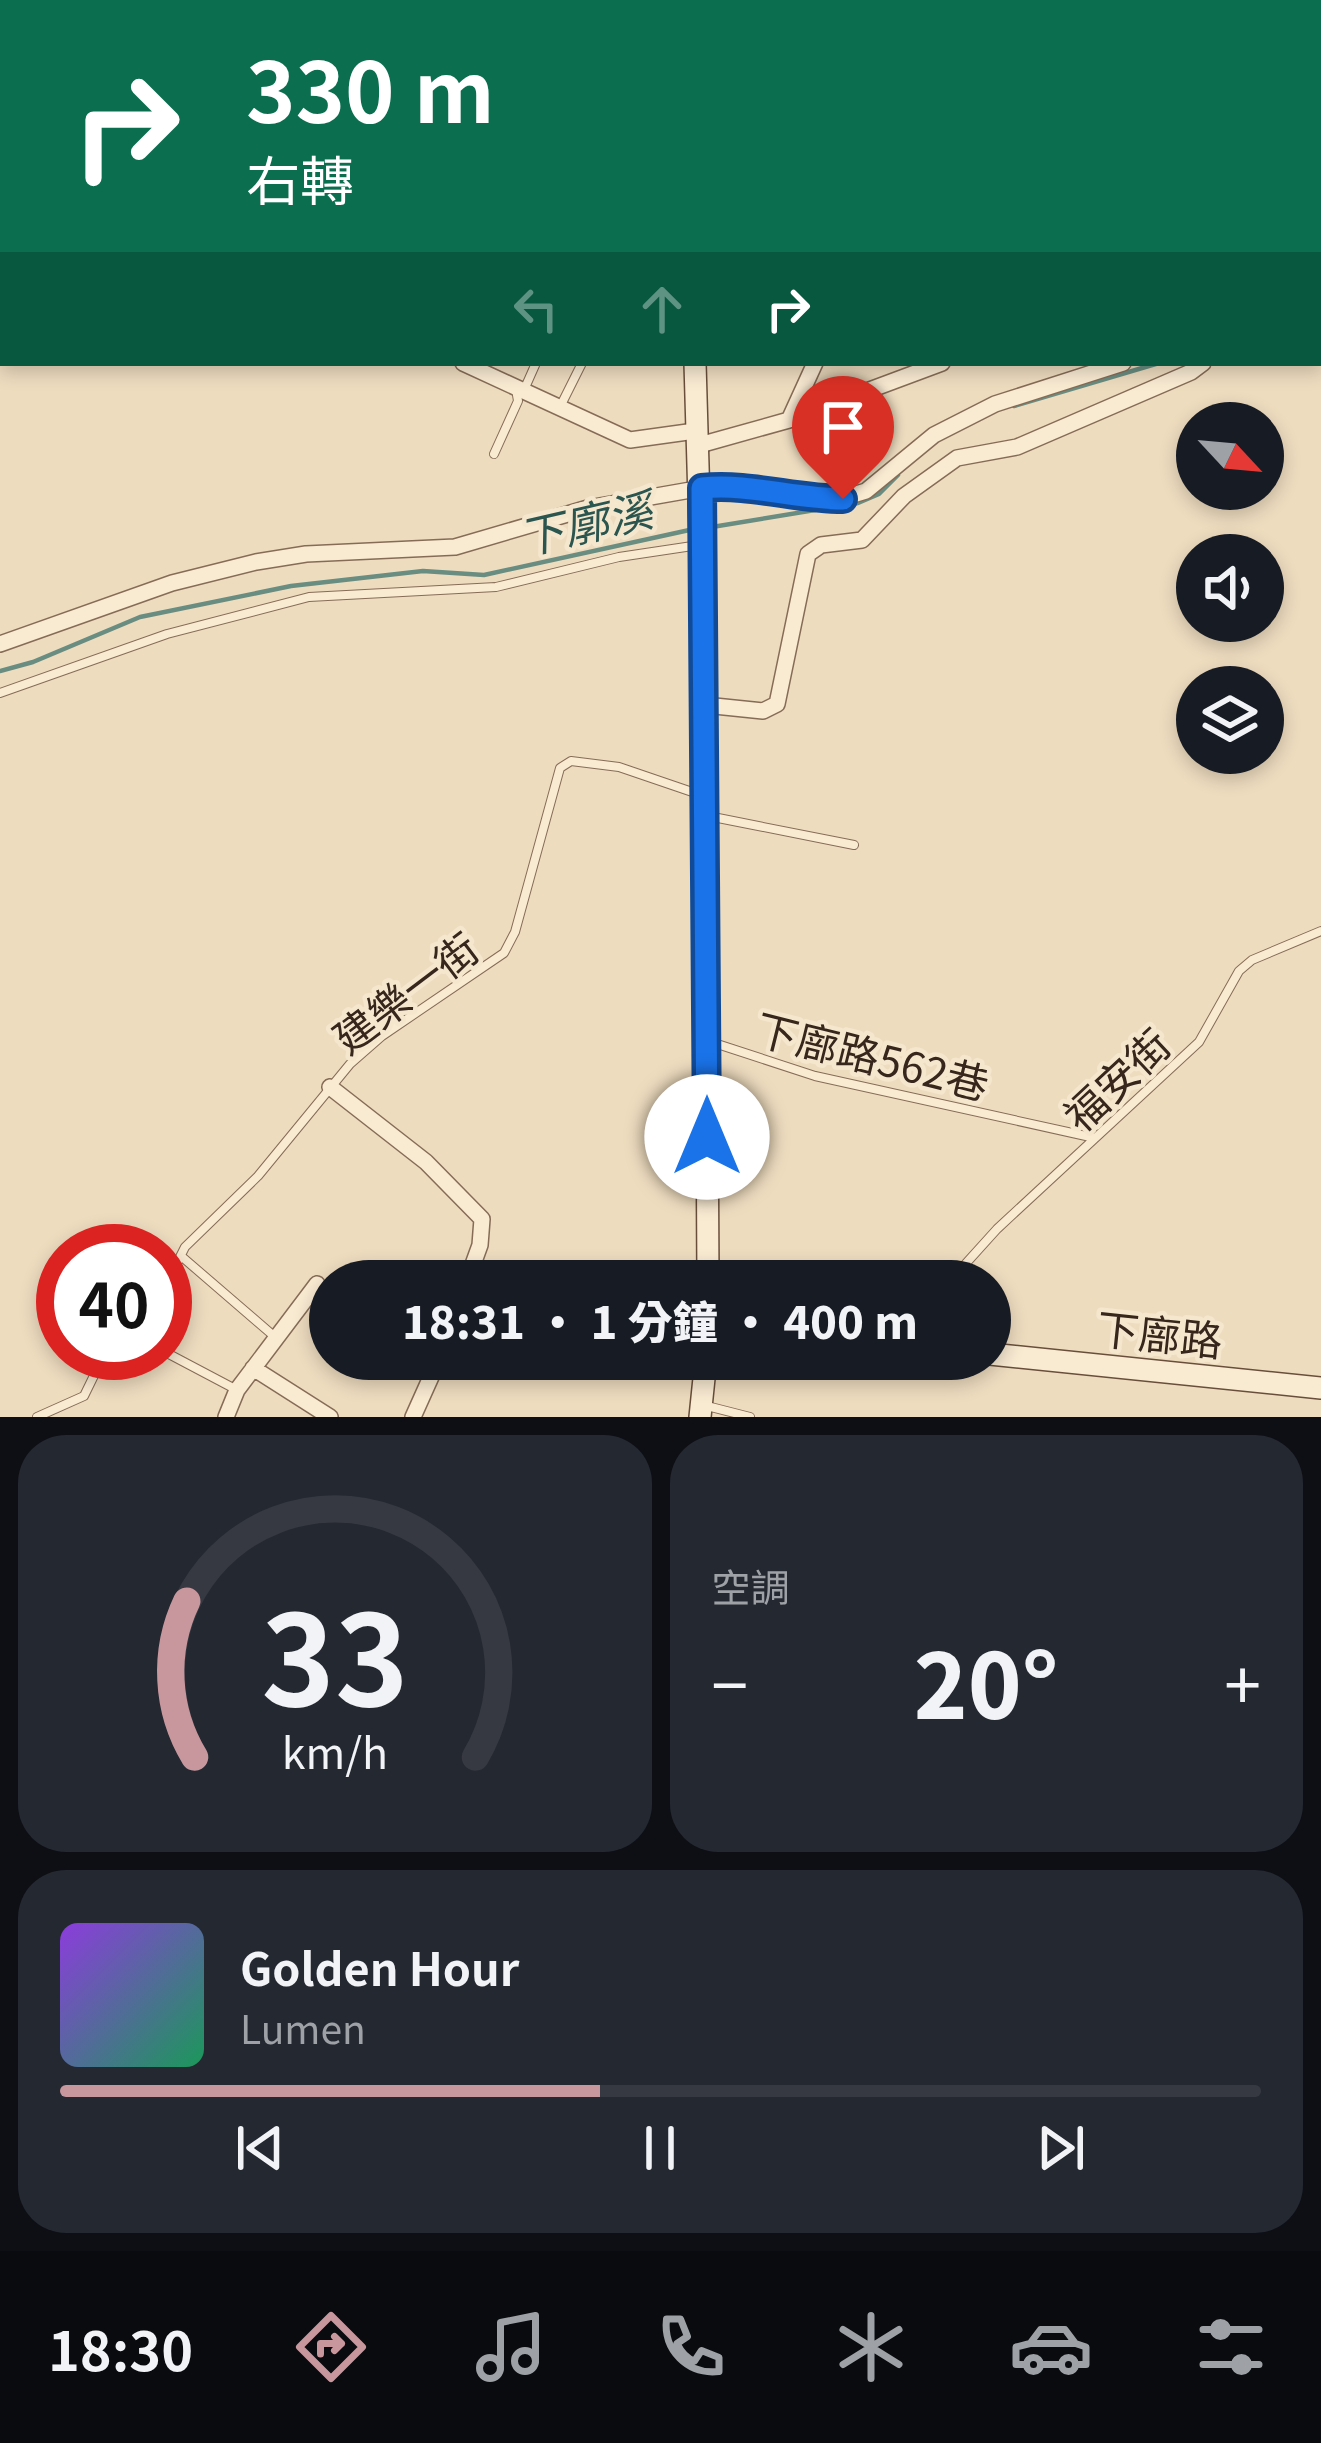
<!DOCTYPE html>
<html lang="zh-TW">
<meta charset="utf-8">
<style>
:root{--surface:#171b24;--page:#242831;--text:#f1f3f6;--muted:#9ea1a6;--line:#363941;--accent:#c8979d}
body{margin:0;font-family:Georgia,"Noto Sans TC",serif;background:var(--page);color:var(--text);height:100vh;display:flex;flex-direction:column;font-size:45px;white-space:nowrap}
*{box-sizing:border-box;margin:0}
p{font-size:39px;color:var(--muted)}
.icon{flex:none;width:66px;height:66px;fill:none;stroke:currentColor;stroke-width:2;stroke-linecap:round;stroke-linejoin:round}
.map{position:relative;height:1417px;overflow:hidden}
.side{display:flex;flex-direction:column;gap:18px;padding:18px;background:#0d0f14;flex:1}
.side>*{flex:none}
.guide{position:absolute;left:0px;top:0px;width:1323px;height:366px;box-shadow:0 6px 18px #0003;background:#0b6e4f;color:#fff;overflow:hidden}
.needle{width:78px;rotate:116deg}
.tools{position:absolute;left:1176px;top:402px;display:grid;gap:24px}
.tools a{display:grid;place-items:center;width:108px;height:108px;border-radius:50%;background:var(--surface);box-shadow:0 6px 18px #0003;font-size:60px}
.speed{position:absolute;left:36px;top:1224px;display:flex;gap:24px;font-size:60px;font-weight:700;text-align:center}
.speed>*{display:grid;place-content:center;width:156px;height:156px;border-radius:50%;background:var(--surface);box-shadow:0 6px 18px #0003;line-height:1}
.speed .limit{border:18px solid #d22;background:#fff;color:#111}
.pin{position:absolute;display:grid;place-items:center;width:102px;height:102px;color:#fff;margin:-123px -51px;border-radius:50% 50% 50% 0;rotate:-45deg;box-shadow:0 0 12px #0007}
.pin .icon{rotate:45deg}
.me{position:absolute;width:132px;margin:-66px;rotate:0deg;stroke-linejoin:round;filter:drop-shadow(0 0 9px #0008)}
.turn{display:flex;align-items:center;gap:42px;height:252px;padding:0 48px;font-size:54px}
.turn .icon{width:156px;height:156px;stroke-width:2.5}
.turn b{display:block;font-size:84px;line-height:102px}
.lanes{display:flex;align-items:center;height:114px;padding:0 48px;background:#0003;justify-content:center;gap:60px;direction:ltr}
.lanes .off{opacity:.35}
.big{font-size:90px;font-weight:800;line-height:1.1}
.side .tile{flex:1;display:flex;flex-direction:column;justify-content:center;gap:18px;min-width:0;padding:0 42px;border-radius:48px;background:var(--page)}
.side .dial{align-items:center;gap:0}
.dial svg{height:312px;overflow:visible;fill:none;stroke:var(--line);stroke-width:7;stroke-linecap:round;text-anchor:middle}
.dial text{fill:var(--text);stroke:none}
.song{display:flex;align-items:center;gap:36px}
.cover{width:144px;height:144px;border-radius:18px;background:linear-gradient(135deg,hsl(270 70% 55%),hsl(150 70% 35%))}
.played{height:12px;border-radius:6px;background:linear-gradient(90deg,var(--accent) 45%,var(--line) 45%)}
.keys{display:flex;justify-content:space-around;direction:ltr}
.heat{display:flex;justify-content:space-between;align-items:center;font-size:66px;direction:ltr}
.side .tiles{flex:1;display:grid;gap:18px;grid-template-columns:1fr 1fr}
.tile:last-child{grid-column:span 2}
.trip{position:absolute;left:309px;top:1260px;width:702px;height:120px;border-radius:60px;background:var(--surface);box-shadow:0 6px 18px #0003;font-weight:800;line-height:120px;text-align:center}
.menu{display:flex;height:192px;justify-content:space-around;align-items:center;background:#090b0e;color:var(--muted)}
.menu .icon{width:84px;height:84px}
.menu .active{color:var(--accent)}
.menu b{font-size:54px;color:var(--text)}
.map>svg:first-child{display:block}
</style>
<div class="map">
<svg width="1321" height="1417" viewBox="0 0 1321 1417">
<rect width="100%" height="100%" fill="#eedcbf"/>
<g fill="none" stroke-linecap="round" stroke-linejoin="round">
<path stroke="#698d81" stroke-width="4.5" d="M1320 258H1321
M1014 406 1159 363
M706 528 858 503 879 494 898 475
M0 671 33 662 140 617 291 586 423 571 484 575 694 529"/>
<defs>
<path id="lane" d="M229 0 235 3
M524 390 536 363
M560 407 582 363
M494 454 518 401 516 389
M0 693 167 634 309 597 496 587 619 557 699 545
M708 816 854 845
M708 1041 815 1076 1095 1138
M181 1256 275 1337
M950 1281 997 1229 1199 1042 1239 971 1252 960 1321 931
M165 1287 185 1247 258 1176 350 1064 382 1036 504 953 515 932 560 768 571 761 619 767 704 796
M165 1352 237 1390
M703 1405 750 1417
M37 1417 84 1396 105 1353"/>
<path id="street" d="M276 3 278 0
M0 142 3 141
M1320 210 1321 209
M1320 231H1321
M1320 277H1321
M463 363 630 440 695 431
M789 420 815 363
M696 446 789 420 942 363
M0 644 172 583 256 562 306 554 455 547 588 508 702 488 733 485 773 495 843 498 866 491 934 435 995 404 1123 363
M705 705 763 711 777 704 808 554 821 545 862 540 904 496 957 458 1017 447 1191 372 1203 363
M330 1087 426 1162 482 1219 480 1245 467 1281
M253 1368 330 1417
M226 1417 237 1390 317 1284
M413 1417 439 1359"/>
<path id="secondary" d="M690 0V3
M695 363 705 705 708 1281
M990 1354 1321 1388
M700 1417 706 1359"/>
</defs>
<use href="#lane" stroke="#866c57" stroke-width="10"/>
<use href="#street" stroke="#866c57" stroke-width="18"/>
<use href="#secondary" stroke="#684e3b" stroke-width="24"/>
<use href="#lane" stroke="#f9ead2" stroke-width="8"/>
<use href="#street" stroke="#f9ead2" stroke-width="15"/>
<use href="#secondary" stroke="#f9ead2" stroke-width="21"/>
</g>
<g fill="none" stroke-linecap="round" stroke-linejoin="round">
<defs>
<path id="route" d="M707 1137 702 488C749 483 795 499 843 499"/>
</defs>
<use href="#route" stroke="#114b97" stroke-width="30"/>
<use href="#route" stroke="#1a73e8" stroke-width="21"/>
</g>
<g text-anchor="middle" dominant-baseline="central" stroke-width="9" stroke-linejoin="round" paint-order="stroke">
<g font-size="42" fill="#36261c" stroke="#f5e7ce">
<text transform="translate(404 991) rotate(-37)">建樂一街</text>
<text transform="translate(873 1054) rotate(14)">下廍路562巷</text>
<text transform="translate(1115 1078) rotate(-43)">福安街</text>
<text transform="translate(1160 1332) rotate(6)">下廍路</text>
</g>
<g font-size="45" font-style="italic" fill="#2b554f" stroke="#f5e7ce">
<text transform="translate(585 521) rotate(-13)">下廓溪</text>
</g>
</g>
</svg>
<div class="tools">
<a><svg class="needle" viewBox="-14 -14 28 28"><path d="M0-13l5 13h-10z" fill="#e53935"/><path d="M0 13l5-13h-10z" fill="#9ea1a6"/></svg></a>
<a><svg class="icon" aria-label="sound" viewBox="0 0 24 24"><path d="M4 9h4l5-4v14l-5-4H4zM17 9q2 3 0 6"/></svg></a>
<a><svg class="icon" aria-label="layers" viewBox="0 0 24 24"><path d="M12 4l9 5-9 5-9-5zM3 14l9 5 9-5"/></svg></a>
</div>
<div class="speed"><div class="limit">40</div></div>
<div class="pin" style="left:843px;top:499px;background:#d93025"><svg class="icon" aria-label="arrive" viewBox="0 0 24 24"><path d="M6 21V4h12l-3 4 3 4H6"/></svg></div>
<svg class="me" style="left:707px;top:1137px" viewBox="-20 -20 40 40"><circle r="19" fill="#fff"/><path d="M0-13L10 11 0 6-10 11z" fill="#1a73e8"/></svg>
<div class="trip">18:31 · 1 分鐘 · 400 m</div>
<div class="guide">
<div class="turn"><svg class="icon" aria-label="right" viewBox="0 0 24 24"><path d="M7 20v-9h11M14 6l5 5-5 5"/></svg><div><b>330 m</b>右轉</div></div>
<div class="lanes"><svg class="icon off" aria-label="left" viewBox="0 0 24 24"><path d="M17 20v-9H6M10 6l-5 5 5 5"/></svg><svg class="icon off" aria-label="ahead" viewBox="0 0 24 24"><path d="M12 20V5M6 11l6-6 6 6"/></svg><svg class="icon" aria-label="right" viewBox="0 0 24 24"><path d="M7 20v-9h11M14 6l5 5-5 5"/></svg></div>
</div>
</div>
<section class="side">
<div class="tiles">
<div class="tile dial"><svg viewBox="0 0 100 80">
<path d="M14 69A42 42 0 1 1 86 69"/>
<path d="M14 69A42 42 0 0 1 12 29" stroke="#c8979d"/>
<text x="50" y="56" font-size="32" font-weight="700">33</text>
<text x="50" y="72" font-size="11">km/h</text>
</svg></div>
<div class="tile"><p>空調</p>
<div class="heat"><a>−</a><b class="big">20°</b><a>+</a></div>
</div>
<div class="tile">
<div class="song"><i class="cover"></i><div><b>Golden Hour</b><p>Lumen</p></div></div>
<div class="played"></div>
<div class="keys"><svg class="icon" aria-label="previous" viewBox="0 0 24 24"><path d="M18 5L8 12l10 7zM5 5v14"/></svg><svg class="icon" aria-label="pause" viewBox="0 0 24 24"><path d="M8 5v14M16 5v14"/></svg><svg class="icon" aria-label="next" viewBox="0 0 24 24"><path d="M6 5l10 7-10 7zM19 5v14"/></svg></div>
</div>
</div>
</section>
<nav class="menu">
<b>18:30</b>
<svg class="icon active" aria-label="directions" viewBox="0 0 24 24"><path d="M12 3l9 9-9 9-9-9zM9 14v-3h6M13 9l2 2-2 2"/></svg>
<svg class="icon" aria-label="music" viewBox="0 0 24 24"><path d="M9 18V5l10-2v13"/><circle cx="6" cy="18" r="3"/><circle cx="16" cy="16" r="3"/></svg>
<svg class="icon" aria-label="phone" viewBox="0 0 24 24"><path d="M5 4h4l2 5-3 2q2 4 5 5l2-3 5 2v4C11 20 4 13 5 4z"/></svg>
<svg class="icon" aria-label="climate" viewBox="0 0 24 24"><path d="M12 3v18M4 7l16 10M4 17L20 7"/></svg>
<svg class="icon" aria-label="car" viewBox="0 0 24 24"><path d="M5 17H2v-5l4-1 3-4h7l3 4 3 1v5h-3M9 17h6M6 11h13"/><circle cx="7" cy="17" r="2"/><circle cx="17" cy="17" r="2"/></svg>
<svg class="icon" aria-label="filters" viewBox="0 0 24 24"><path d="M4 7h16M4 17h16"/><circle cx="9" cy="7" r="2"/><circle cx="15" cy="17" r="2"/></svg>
</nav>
